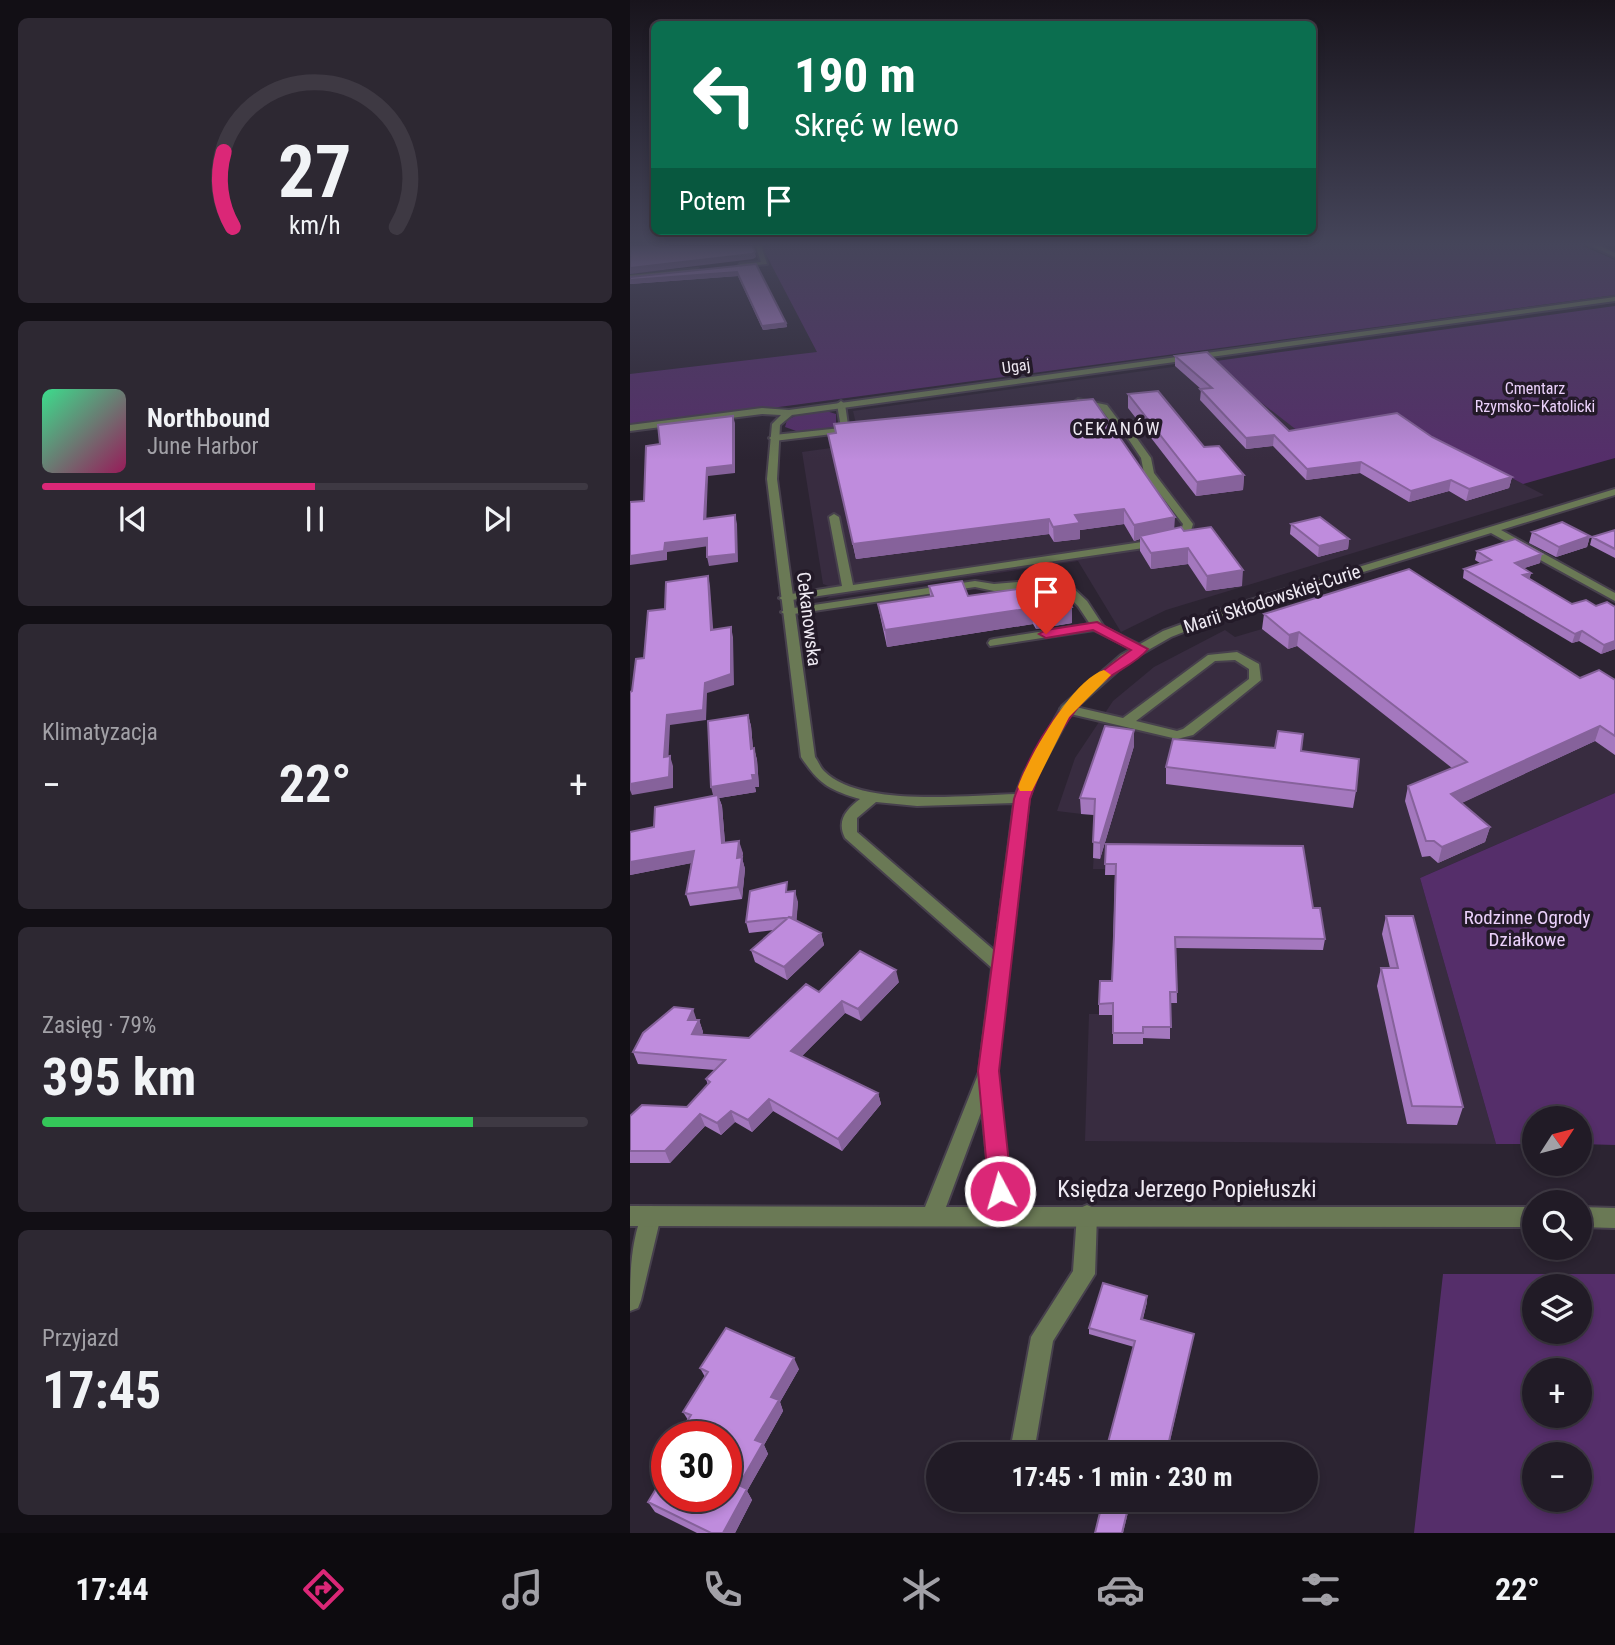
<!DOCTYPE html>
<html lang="pl">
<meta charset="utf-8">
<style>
:root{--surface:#211b26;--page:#2d2832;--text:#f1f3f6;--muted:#a2a1a7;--line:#3e3943;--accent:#db2777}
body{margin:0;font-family:"Roboto Condensed",sans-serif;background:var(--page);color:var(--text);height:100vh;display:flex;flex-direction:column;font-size:26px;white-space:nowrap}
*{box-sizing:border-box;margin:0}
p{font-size:23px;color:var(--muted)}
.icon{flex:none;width:38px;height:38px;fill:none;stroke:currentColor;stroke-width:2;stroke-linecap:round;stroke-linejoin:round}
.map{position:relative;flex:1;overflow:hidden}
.side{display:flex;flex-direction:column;gap:18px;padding:18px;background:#120f15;width:630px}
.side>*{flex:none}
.guide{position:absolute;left:21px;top:21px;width:665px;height:214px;border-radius:10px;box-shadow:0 4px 10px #0003,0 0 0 2px var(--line);background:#0b6e4f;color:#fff;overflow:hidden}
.needle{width:46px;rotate:54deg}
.fabs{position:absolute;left:892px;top:1106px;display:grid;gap:14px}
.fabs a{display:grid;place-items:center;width:70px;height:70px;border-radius:50%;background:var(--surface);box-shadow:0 4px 10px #0003,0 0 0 2px var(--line);font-size:35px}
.speed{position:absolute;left:21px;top:1421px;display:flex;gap:14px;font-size:35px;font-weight:700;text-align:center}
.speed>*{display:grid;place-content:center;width:91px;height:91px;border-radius:50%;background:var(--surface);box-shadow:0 4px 10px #0003,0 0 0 2px var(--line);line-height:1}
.speed .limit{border:10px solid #d22;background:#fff;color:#111}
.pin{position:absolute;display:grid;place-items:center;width:60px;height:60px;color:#fff;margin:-72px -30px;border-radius:50% 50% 50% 0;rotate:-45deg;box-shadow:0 0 7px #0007}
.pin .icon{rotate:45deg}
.me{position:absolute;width:77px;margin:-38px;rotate:354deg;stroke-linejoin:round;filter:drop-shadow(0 0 5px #0008)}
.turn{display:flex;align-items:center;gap:24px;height:147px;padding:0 28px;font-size:32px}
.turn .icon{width:91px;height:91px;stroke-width:2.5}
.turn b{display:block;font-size:49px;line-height:60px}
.then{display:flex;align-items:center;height:66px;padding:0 28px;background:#0003;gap:14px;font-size:26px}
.big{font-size:52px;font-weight:700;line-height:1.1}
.side .tile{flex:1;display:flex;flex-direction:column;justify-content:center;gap:10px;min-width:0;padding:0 24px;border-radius:10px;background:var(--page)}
.side .dial{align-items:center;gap:0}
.dial svg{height:182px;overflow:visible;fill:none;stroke:var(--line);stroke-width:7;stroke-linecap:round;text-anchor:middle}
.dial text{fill:var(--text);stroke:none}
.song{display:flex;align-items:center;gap:21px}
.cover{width:84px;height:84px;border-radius:10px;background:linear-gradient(135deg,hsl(150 70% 55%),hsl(330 70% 35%))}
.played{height:7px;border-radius:4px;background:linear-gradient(90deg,var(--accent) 50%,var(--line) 50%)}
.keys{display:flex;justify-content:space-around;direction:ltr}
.heat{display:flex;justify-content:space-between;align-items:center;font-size:38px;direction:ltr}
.charge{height:10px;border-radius:5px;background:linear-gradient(90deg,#34c759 79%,var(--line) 0)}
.trip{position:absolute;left:296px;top:1442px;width:392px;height:70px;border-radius:35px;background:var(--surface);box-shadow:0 4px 10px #0003,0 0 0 2px var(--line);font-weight:700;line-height:70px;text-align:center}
.dock{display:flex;height:112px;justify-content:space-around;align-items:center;background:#0d0b0f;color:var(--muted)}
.dock .icon{width:49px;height:49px}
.dock .selected{color:var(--accent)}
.dock b{font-size:32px;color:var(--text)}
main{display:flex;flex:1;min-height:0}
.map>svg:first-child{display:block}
</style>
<main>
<section class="side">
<div class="tile dial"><svg viewBox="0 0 100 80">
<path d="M14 69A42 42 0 1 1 86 69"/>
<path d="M14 69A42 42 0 0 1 10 36" stroke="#db2777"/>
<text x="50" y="56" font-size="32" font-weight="700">27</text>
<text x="50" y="72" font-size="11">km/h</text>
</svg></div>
<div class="tile">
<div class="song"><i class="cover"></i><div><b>Northbound</b><p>June Harbor</p></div></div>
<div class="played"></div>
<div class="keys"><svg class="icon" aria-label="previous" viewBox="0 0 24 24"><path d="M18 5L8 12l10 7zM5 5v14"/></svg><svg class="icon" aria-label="pause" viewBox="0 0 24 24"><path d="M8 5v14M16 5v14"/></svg><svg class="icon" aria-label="next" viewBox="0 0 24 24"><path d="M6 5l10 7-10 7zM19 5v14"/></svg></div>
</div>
<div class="tile"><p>Klimatyzacja</p>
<div class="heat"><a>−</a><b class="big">22°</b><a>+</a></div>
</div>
<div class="tile"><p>Zasięg · 79%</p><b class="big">395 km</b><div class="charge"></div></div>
<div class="tile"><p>Przyjazd</p><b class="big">17:45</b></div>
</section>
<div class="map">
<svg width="985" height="1533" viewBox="0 0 985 1533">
<rect width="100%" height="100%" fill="#2c2432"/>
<path fill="#382c40" d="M579 362 769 419 914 495 536 610 491 632 448 561 196 599 202 595 201 587 193 584 172 452 208 447 227 428 223 411Z
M632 629 985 710V793L790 878 866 1144 455 1141 459 1014H469L470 992H482L485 875H475V869H463L464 851H473L476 817 427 811 445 758 483 701 524 667 595 630 605 637Z"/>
<path fill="#552e6a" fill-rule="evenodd" d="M146 245H951L985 260V295L0 427V374L187 352 132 247Z
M985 306V458L893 484 769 419 673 435 579 362Z
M193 410 206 414V427L169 432 155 427 157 420 169 414Z
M985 793V1145L950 1144V1118H905V1144H866L790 878Z
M813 1274H985V1533H784ZM905 1286H950V1332H905ZM905 1370H950V1416H905ZM950 1454V1500H905V1454Z"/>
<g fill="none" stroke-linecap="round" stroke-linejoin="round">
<defs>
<path id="lane" d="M448 399 477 405 489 421 501 430 521 458 524 473 563 524 559 537 534 545 155 601 149 598 155 595 212 586 199 517 204 514 209 517 223 585 532 539 550 533 553 524 514 473 511 458 495 434 483 425 471 409 445 404 444 402Z
M211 401 215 404 219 432 144 441 139 438 144 435 211 428 207 404Z
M412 580 430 582 443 588 457 601 474 627 518 649 512 653 508 652 464 630 360 646 358 643 360 640 364 639 460 624 448 606 435 593 424 588 364 591 345 587 157 615 151 612 157 609 345 581 364 584Z
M607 652 629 664 631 680 563 735 547 739 432 712 430 709 437 705 493 718 578 655ZM605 660 619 669V679L553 729 547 731 506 721 585 661Z
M457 1205 464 1208 467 1215 465 1274 423 1341 405 1446 402 1454H384L381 1446 401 1337 443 1271 447 1215 450 1208Z
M21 1206 28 1209 31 1216 11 1300 8 1308 0 1311C0 1276 0 1242 14 1209Z"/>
<path id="street" d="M125 245H131L137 264 108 267 110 264 131 262Z
M959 245H968L985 253V257Z
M68 269 66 272 0 279V275Z
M985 297V301L162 415 150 425 147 479 185 757C188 761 190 767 194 771 230 808 338 795 386 794L394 773 432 706 491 655 533 631 607 604 985 489V495L871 530 985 593V601L861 533 615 608 541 637 499 661 442 711 408 773 399 798 367 1071 382 1207H905V1227L0 1226V1206L295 1207 349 1072 362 968 215 838C206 820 217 809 230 799 199 790 189 784 171 757L137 479 142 424 151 415 132 414 0 431V425L132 408 159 410ZM246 802 287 806 384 803 365 951 227 832V818ZM352 1110 362 1207H316Z
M950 1207 985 1208V1228L950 1227Z"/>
</defs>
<use href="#lane" stroke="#47404d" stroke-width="4"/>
<use href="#street" stroke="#47404d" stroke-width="4"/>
<use href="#lane" fill="#6a7955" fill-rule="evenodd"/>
<use href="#street" fill="#6a7955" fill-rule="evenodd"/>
</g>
<path fill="#a478be" d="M126 264 156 323 157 327 133 330 108 276 0 284V277Z
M545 356 659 431 802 437 882 477 879 488 836 501 819 491 779 502 730 473 676 480 643 446 616 449 570 400 571 389 545 366Z
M498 394 614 475 613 490 566 496 498 408Z
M463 399 544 529 554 531 612 586 576 591 558 564 521 569 510 551V539L504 541 494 524 450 530V539L424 542 419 534 226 559 198 434Z
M661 524 719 539 718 549 688 557 660 534Z
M985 530V558L960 545 962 537Z
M902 532 960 536 957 547 926 557 899 543Z
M847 551 910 563 894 568 901 573 899 579 942 604 985 607V649L971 654 949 641 942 643 833 578 834 569 850 563 845 560Z
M299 586 338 596 397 594 442 607V623L406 629 403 624 257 647 251 620 248 604 300 596Z
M634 614 950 678 985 680V755L965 741 831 803 860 827 855 842 808 863 800 856 792 857 775 801 778 786 822 768 667 646 658 649 632 629Z
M118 715 121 726 123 749 124 748 127 760 129 787H125L126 792 89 798 92 806 95 843 113 853 112 858 115 869 112 899 60 906 56 894 61 863 0 875V832L24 827 83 796Z
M504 730V746L470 859 463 858 464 815 451 814 450 798Z
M536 767 726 791 723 808 536 784Z
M476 844 683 908 695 939 693 950 546 948 547 1003H540V1039L513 1038V1044H483V1015H469V1004L482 981 485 875H475Z
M159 892 168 902 166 921 191 933 194 945 157 980 125 962 121 950 144 930 119 933 116 922Z
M756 916 833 1107 827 1125 777 1124 747 986 751 968H760L752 934Z
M269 982 231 1021 215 1013 172 1056 248 1093 251 1104 212 1151 143 1111 122 1132 105 1122 91 1135 75 1126 40 1163H0V1116L57 1107 78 1085 76 1079 85 1070 8 1064 3 1052 67 1020H69L73 1032 72 1035 119 1038 189 992Z
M517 1302 513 1319 564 1334 563 1339 504 1347 459 1334V1328Z
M70 1368 169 1369 150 1402 153 1411 134 1445 138 1454 117 1491 122 1500 105 1533H67L25 1512 18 1502 37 1496 58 1420 53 1412 75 1377Z"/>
<path fill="#86629b" d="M125 252 126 257 123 259 0 274V268Z
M107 272 108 276 0 284V280Z
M156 323 157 327 133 330 132 326Z
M103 416 105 423V473L78 476 76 528 74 519 77 468Z
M644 435 643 446 616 449V438Z
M731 462 730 473 676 480 677 469Z
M614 475 613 490 566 496 567 482Z
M882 477 879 488 836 501 839 489Z
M821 480 819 491 779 502 781 491Z
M494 509V524L450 530V539L424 542 423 527 445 515Z
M105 515 107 524 108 562 79 566 77 557Z
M545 517 544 532 510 536V539L504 541V525Z
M419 519V534L226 559 223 544Z
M960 536 957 547 926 557 929 547Z
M77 538 79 546 37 552V560L0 565V556L35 543Z
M719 539 718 549 688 557 689 546Z
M558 548V564L521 569V553Z
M912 554 910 563 882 572 885 563Z
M613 570 612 586 576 591 577 576Z
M901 573 899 582 893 575Z
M78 576 80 586 84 640 81 630Z
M442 607V623L406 629 405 613Z
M402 608 403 624 257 647 255 630Z
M101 627 103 637 104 685 77 693 76 720 40 725 38 767 34 757 37 715 75 683Z
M952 631 949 641 942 643 945 634Z
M669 632 667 646 658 649 659 635Z
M985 641V649L971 654 974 645Z
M118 715 121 726 124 761 121 749Z
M970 726 965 741 817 810 821 794Z
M504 730V746L470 859V843Z
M124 748 127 760 129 787H125L126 792 89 798 92 806 96 855 92 843 84 799 81 787 122 775Z
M40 756 43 766V788L2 795 0 790V784Z
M860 827 855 842 808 863 812 847Z
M109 841 113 853 112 858 115 869 112 899 108 887 107 858Z
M64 851 67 862 0 875V862Z
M165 891 168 902 166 928 163 917Z
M191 933 194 945 157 980 154 967Z
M266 970 269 982 231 1021 228 1009Z
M212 1001 215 1013 165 1063 161 1051Z
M63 1009 67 1021 58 1020Z
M69 1020 73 1032 67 1046 62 1034Z
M248 1093 251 1104 212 1151 208 1139Z
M139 1099 143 1111 122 1132 118 1120Z
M101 1111 105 1122 91 1135 87 1123Z
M70 1114 75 1126 40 1163 35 1151Z
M517 1296V1302L511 1325V1319Z
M564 1334 537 1454H536Z
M164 1358 169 1369 150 1402 153 1411 134 1445 138 1454 117 1491 122 1500 105 1533H93L109 1485 141 1397Z
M500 1500H501L493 1533H492Z"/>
<path fill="#bf8cdd" stroke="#86629b" stroke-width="2" d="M0 245H122L125 252 122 254 0 268Z
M126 264 156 323 132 326 107 272 0 280V277Z
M577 352 659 431 767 413 802 437 882 477 839 489 821 480 781 491 731 462 677 469 644 435 616 438 570 389 582 388 545 356Z
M528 391 574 447 589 446 614 475 567 482 498 394Z
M463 399 545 517 504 525 494 509 445 515 450 523 423 527 419 519 223 544 198 434 206 433 204 424Z
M103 416V465L77 468 74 519 105 515 106 554 77 557V538L35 543 34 551 0 556V502L14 501 16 446 30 444 28 425Z
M690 517 719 539 689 546 661 524Z
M932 522 960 536 929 547 902 532Z
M551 527 554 531 581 527 613 570 577 576 558 548 521 553 510 536Z
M985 530V549L962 537Z
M885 539 912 554 885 563 901 573 893 575 942 604 956 600 966 606 977 602 985 607V641L974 645 952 631 945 634 834 569 861 560 847 551Z
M779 569 950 678 969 670 985 680V736L970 726 821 794 860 827 812 847 804 841H796L778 786 837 762 669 632 659 635 634 614Z
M78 576 81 630 101 627V674L75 683 73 710 37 715 34 757 40 756 39 777 0 784V692L2 691 6 659 14 658 18 611 35 609 36 582Z
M332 581 338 596 395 588 397 594 432 589 442 607 405 613 402 608 255 630 248 604 303 596 299 586Z
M118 715 121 749 124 748 126 775H122L123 780 81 787 78 721Z
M475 726 504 730 470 843 463 842 465 799 450 798Z
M648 731 673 734 671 751 729 759 726 791 536 767 543 739 645 748Z
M88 795 92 843 109 841 107 858 112 857 108 887 56 894 64 851 0 862V832L24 827 25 807Z
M476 844 673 846 683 908H690L695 939 545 937 547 992H540L541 1027H513V1033H483V1003L469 1004 470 981H482L484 936 486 864H475Z
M157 882 156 892 165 891 163 917 116 922 120 891Z
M756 916H783L833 1107 782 1106 751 968H768Z
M159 917 191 933 154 967 121 950Z
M230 951 266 970 228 1009 212 1001 161 1051 248 1093 208 1139 139 1099 118 1120 101 1111 87 1123 70 1114 35 1151H0V1116L12 1105 57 1107 80 1082 76 1079 95 1060 3 1052 13 1033 44 1007 63 1009 58 1020H69L62 1034 119 1038 176 984 189 992Z
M473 1283 517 1296 511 1319 564 1334 536 1454H475L505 1341 459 1328Z
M96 1328 164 1358 141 1397 149 1400 125 1440 133 1443 109 1485 117 1489 93 1533H81L18 1502 37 1471V1496H96V1437H47L61 1415 53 1412 78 1372 70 1368Z
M473 1500H500L492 1533H465Z"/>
<linearGradient id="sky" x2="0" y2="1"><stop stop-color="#18141c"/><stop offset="0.53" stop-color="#45455a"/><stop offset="1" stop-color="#45455a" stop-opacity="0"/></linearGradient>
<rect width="985" height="460" fill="url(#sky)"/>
<path fill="#db2777" stroke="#8e194d" stroke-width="2" d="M467 622 518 649C506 664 485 671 470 684 437 714 414 756 400 799L369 1071 382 1191 379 1199 370 1202 362 1199 359 1191 348 1071 384 799C407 728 442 691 501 650L463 630 416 638 409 634 416 630Z"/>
<path fill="#f59e0b" d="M474 670 481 675 439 717 402 791H390L388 787C398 758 443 679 474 670Z"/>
<g text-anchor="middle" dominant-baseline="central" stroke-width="7" stroke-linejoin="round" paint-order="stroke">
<g font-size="16" fill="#efeaf3" stroke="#231a28">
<text transform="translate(386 366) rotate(-8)">Ugaj</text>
</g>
<g font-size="16" fill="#ebd1fb" stroke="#231a28">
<text x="905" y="388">Cmentarz<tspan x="905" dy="18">Rzymsko–Katolicki</tspan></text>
</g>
<g font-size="18" letter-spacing="2" fill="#efeaf3" stroke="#231a28">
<text x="487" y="428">CEKANÓW</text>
</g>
<g font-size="19" fill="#efeaf3" stroke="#231a28">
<text transform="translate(642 599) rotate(-18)">Marii Skłodowskiej-Curie</text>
<text transform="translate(179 619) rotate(83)">Cekanowska</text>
</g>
<g font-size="19" fill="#ebd1fb" stroke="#231a28">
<text x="897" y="917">Rodzinne Ogrody<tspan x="897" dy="22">Działkowe</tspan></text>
</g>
<g font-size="23" fill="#efeaf3" stroke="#231a28">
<text x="557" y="1189">Księdza Jerzego Popiełuszki</text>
</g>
</g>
</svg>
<div class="fabs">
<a><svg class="needle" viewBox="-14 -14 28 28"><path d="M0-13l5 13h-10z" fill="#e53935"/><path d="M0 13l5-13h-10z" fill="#a2a1a7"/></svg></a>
<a><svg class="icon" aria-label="search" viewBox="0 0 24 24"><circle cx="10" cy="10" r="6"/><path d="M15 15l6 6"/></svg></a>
<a><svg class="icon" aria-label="layers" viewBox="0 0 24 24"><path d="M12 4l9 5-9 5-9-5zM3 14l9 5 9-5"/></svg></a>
<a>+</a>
<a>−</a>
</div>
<div class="speed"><div class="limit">30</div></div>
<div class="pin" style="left:416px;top:634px;background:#d93025"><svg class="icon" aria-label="arrive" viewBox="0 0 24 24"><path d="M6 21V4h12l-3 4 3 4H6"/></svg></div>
<svg class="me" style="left:370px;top:1191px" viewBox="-20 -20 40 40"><circle r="17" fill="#db2777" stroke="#fff" stroke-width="3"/><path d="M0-11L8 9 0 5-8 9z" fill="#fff"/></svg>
<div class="trip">17:45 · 1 min · 230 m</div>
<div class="guide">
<div class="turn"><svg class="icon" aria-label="left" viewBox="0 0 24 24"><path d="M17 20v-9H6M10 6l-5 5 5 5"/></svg><div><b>190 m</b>Skręć w lewo</div></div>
<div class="then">Potem<svg class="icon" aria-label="arrive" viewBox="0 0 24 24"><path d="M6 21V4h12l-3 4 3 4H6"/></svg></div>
</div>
</div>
</main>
<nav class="dock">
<b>17:44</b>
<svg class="icon selected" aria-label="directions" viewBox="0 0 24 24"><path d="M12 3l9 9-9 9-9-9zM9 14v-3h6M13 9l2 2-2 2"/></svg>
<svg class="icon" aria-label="music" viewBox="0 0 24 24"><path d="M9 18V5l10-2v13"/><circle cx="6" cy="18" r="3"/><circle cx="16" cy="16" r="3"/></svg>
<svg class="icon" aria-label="phone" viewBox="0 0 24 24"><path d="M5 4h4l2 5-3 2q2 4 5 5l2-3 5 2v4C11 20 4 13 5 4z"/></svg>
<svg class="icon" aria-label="climate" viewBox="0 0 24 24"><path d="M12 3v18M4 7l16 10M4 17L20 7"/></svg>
<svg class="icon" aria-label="car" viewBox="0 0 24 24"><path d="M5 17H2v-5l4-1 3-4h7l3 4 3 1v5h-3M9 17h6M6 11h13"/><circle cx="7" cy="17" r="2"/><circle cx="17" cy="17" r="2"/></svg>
<svg class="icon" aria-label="filters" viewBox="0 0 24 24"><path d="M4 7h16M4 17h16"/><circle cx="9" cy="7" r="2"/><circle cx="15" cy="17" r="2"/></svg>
<b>22°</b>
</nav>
